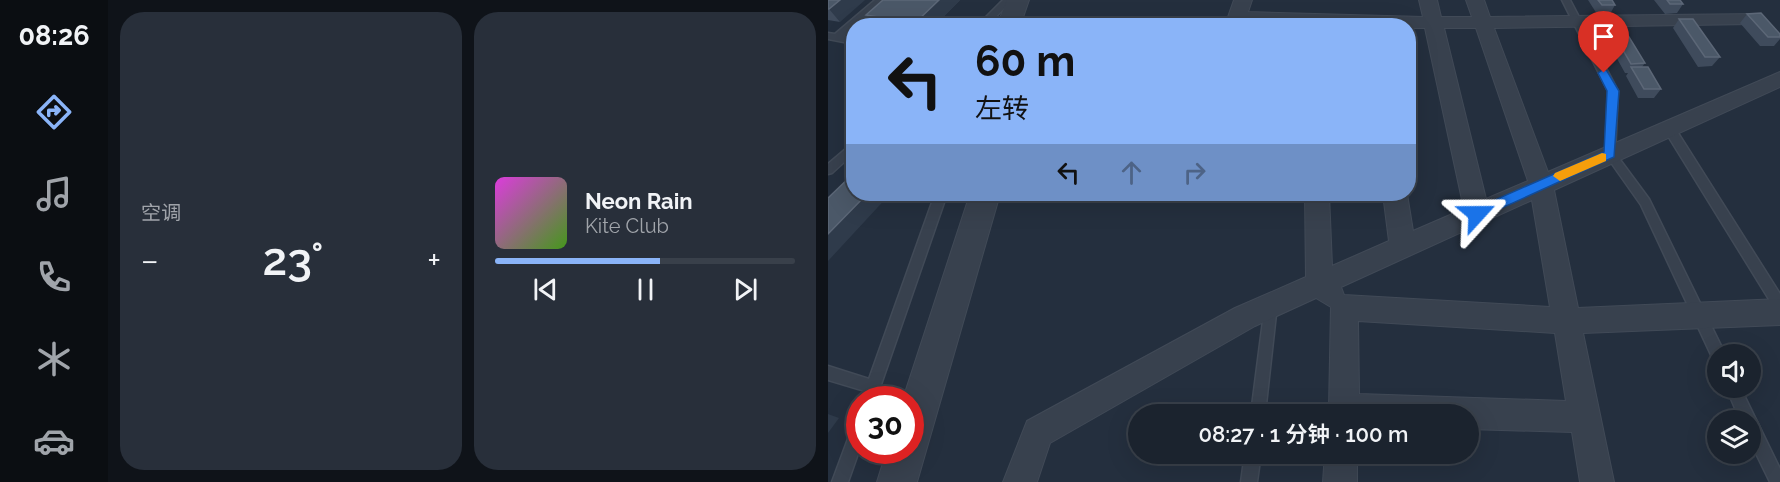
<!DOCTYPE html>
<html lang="zh">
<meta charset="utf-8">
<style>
:root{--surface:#1b232e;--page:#282f3a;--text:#f1f3f6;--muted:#a0a4aa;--line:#39404a;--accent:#8ab4f8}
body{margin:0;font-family:Raleway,"Noto Sans SC",sans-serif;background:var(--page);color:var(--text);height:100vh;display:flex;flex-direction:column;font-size:22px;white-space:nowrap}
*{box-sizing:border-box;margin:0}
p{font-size:20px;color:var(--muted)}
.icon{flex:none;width:33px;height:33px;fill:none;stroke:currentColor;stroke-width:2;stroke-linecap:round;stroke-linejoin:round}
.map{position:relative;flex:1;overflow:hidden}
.side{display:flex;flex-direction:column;gap:12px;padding:12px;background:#0f1319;width:720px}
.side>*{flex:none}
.hud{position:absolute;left:18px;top:18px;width:570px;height:183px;border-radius:24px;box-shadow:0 6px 24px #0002,0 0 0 2px var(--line);background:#8ab4f8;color:#111;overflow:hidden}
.tools{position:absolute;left:879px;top:344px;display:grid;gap:12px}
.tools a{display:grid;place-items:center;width:54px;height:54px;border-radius:50%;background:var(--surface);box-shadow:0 6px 24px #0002,0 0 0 2px var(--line);font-size:30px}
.speed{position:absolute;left:18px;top:386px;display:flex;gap:12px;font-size:30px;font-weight:700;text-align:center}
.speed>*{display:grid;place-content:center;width:78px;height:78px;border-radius:50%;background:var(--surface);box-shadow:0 6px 24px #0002,0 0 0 2px var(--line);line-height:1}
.speed .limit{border:9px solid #d22;background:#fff;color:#111}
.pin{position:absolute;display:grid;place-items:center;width:51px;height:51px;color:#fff;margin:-62px -26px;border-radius:50% 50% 50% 0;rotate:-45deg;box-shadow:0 0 6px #0007}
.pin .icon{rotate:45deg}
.me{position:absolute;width:66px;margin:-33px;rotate:66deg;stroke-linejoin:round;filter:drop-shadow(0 0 4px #0008)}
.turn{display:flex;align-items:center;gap:21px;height:126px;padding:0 30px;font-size:27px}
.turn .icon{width:78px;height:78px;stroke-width:2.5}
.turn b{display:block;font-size:42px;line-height:51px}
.lanes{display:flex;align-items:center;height:57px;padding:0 30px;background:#0003;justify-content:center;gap:30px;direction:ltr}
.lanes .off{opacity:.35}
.big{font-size:45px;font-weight:600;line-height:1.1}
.side .card{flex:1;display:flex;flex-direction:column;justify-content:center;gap:9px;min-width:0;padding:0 21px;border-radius:24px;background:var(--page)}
.song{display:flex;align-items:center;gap:18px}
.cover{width:72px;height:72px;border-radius:9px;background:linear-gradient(135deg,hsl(300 70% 55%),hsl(100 70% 35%))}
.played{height:6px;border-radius:3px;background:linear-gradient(90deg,var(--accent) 55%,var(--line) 55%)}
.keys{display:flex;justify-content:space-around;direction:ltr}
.heat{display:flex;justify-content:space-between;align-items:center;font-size:33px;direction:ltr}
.side .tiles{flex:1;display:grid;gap:12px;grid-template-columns:repeat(2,1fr)}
.trip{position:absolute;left:300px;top:404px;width:351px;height:60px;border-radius:30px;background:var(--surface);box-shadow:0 6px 24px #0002,0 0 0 2px var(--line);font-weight:600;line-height:60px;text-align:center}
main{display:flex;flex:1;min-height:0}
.dock{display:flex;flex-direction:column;width:108px;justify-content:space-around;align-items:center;background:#0b0e12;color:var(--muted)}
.dock .icon{width:42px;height:42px}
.dock .active{color:var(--accent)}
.dock b{font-size:27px;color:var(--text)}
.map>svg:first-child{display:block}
</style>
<main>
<nav class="dock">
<b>08:26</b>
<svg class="icon active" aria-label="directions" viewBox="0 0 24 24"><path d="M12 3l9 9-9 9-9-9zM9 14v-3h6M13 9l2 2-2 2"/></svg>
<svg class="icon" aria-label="music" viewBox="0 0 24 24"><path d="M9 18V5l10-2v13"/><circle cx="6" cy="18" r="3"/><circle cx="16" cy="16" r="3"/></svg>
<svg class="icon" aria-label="phone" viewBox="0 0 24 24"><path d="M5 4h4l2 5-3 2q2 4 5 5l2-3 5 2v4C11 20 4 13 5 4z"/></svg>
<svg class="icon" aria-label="climate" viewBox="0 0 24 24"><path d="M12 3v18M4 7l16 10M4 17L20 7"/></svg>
<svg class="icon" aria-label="car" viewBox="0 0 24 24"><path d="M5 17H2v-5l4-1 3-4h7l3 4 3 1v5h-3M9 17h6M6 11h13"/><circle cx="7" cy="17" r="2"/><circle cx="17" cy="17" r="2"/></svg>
</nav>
<section class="side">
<div class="tiles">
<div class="card"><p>空调</p>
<div class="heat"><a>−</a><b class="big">23°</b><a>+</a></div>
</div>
<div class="card">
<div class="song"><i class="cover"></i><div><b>Neon Rain</b><p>Kite Club</p></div></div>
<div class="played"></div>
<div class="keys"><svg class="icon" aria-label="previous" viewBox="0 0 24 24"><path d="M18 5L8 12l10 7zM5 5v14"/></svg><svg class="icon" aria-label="pause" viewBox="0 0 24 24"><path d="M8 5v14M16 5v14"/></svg><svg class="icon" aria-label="next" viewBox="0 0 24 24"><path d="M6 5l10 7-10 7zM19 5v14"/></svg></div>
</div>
</div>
</section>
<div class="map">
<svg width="952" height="482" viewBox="0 0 952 482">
<rect width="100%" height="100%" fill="#242f3e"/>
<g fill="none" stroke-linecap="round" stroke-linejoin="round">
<defs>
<path id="service" d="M47 0H56L16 36 26 38V44L0 39V33L7 34Z
M175 0H184L159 26H149Z
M734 0H742L790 91 787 153 821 199 897 354H890V360L885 359 813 205 777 154 780 91Z
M841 124 845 125 952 294V311L947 309 837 131 836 128 837 125Z
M26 142V153L4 173 0 174V164Z
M107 194H119L48 399H34L37 391 0 380V366L41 379Z
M443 299 448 301 449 305 437 414H423L437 305 438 301Z
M898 387H912L952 469V482H942L922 441V420H912Z
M32 418V448L20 482H4L27 420Z
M417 453H433L429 482H413Z"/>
<path id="minor" d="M406 0H424L420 12 595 17 591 0H609L613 17H644L638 0H656L662 17 932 14 934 18 932 22 925 24 666 28 720 172 952 72V87L726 190 750 308 952 299V325L755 333 786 482H752L744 432 640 429V414H503L501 409 503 307 488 298 427 326 222 443 209 482H175L199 421 407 308 478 277 477 194H501L504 266 561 241 555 194H579L585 231 636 209 597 28H580V26H465L409 23 402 21 400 17ZM616 28H648L700 181 658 199ZM704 200 722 307 516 295 513 287ZM530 321 727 333 738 401 531 394Z
M497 453H529V482H495Z"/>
<path id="tertiary" d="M179 0H201L192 26H169Z
M142 194H172L89 482H49L59 450H82V399H75Z"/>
</defs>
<use href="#service" stroke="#414a57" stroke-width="3"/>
<use href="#minor" stroke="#414a57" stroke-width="2"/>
<use href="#tertiary" stroke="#414a57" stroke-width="2"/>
<use href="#service" fill="#38414e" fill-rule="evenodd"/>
<use href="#minor" fill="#38414e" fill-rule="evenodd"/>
<use href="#tertiary" fill="#38414e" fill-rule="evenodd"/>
</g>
<path fill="#3f4b5c" d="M0 0 12 22 0 20Z
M132 0 106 26H46L38 15Z
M760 0H784L787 5 782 14H769Z
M826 0H852L855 4 849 13 837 14Z
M919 14 952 34V39L946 46H932L912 23Z
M777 19 817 63 814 67 833 89 826 98H810L798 76 800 73H797L772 28Z
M851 19 892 57 884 66 870 67 845 28Z"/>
<path fill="#2f3b4b" d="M12 0H37L12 22 1 9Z
M111 0H132L106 26H89L87 23Z
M39 194H62L0 261V234Z
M0 414 11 418 0 433Z"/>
<path fill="#4b5868" stroke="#5c6777" stroke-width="1.5" d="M0 0H12L1 9H0Z
M55 0H111L87 23 38 15Z
M770 0H784L787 5H774Z
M839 0H852L855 4H842Z
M933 13 952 34V37H940L919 14Z
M777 19H790L817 63 803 64Z
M851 19H865L892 57H877Z
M803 67H820L833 89H816Z
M26 173V194H39L0 234V198Z"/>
<path fill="#1a73e8" stroke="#114b97" stroke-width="1.5" d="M776 69 779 71 791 91 786 157 654 217H644L642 214 644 210 776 152 779 91 770 73Z"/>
<path fill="#f59e0b" d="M774 153 778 154V161L732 181 725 176 727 173Z"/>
</svg>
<div class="tools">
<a><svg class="icon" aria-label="sound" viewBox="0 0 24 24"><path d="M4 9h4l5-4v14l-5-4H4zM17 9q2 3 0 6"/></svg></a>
<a><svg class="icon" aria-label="layers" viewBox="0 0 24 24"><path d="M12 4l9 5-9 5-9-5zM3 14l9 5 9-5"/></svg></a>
</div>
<div class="speed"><div class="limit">30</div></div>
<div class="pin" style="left:776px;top:73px;background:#d93025"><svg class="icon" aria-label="arrive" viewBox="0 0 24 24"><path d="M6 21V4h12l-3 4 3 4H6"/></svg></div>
<svg class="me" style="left:649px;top:214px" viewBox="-20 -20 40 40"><path d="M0-17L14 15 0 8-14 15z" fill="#1a73e8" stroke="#fff" stroke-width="4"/></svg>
<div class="trip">08:27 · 1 分钟 · 100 m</div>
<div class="hud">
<div class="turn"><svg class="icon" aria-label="left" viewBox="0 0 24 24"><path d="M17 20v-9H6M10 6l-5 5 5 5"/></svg><div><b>60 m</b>左转</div></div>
<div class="lanes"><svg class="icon" aria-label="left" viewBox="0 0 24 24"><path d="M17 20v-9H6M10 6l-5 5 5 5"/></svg><svg class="icon off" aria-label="ahead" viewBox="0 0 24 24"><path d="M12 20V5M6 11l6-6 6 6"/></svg><svg class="icon off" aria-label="right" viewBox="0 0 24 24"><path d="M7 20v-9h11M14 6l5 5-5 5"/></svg></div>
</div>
</div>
</main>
